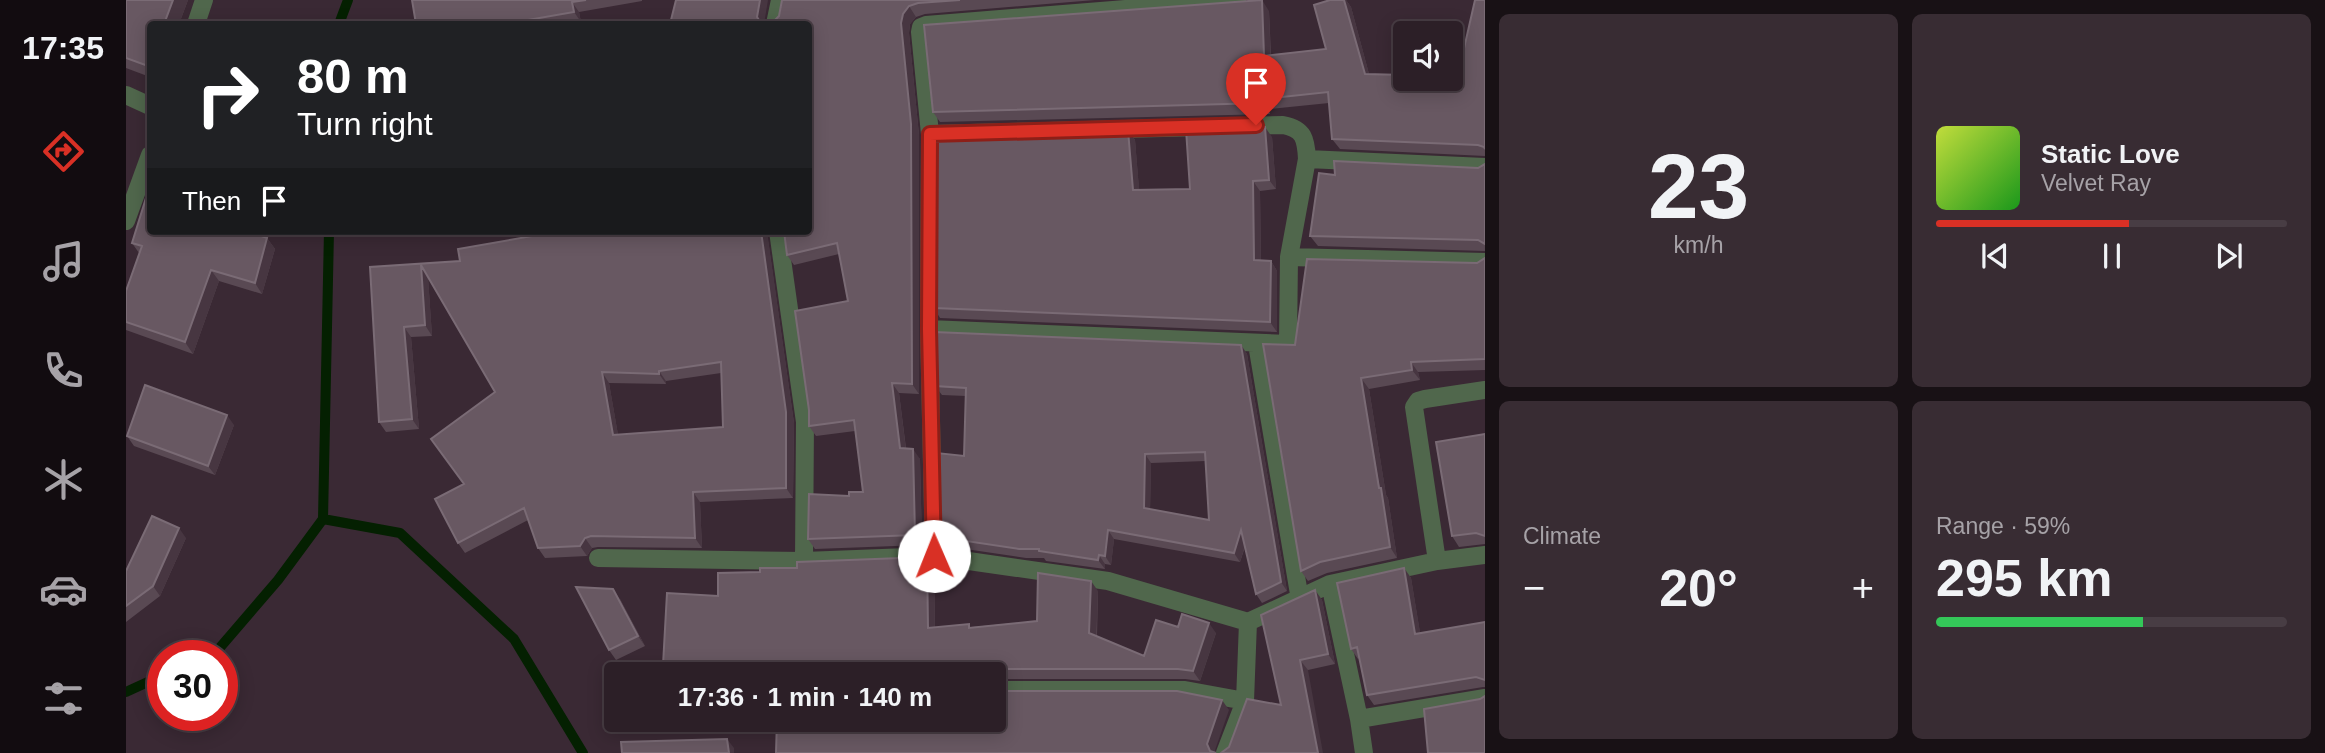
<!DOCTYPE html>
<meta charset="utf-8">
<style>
:root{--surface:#2c1f27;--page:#382c33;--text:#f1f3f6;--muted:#a6a2a7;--line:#483d44;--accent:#d93025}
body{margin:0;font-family:Helvetica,sans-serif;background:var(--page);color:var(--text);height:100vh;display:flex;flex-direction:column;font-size:26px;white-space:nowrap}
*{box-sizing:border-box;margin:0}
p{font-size:23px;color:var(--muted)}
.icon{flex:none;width:38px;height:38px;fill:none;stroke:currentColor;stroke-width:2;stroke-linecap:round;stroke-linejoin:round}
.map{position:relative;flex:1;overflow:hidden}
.drawer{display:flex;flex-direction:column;gap:14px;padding:14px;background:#181115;width:840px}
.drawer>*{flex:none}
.top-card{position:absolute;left:21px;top:21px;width:665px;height:214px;border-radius:7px;box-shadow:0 4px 18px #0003,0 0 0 2px var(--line);background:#202124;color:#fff;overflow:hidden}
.controls{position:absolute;left:1267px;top:21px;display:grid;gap:14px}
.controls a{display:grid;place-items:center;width:70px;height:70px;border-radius:7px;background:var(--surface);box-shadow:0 4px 18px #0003,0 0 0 2px var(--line);font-size:35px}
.speed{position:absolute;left:21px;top:640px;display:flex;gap:14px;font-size:35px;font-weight:700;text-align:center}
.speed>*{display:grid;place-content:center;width:91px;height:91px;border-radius:50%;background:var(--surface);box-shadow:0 4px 18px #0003,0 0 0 2px var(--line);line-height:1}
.speed .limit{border:10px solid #d22;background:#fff;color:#111}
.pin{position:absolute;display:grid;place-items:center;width:60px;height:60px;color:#fff;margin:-72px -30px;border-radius:50% 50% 50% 0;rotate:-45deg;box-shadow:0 0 7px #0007}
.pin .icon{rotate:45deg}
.me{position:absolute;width:77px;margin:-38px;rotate:359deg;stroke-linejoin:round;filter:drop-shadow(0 0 5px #0008)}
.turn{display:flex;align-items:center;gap:24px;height:147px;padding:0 35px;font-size:32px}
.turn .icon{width:91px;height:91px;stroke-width:2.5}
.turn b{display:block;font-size:49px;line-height:60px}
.then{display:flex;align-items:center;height:66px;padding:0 35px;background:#0003;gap:14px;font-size:26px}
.big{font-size:52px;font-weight:700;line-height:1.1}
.drawer .tile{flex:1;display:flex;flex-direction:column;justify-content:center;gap:10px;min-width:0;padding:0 24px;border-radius:10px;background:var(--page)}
.drawer .dial{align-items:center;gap:0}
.dial b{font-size:91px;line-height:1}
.song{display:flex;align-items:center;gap:21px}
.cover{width:84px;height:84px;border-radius:10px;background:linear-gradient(135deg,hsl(70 70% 55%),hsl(120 70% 35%))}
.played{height:7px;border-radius:4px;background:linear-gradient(90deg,var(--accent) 55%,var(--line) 55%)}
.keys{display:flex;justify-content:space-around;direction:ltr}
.heat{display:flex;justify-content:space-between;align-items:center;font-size:38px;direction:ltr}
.charge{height:10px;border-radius:5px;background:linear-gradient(90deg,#34c759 59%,var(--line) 0)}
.drawer .tiles{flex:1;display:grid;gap:14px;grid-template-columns:repeat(2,1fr)}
.trip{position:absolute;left:478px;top:662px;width:402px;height:70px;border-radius:7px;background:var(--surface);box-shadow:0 4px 18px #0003,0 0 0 2px var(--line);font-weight:700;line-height:70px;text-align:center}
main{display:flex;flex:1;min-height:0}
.menu{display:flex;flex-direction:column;width:126px;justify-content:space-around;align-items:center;background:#120c10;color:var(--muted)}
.menu .icon{width:49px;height:49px}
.menu .selected{color:var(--accent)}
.menu b{font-size:32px;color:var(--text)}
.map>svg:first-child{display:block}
</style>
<main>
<nav class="menu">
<b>17:35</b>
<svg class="icon selected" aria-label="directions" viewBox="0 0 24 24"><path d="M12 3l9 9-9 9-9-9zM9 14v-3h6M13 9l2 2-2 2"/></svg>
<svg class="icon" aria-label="music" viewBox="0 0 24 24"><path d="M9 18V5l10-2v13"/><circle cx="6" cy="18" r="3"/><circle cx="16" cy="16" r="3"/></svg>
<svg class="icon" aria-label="phone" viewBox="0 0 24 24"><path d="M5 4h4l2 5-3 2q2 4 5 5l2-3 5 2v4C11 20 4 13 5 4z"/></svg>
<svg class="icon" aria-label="climate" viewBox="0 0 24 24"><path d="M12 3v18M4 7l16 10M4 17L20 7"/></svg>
<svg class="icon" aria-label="car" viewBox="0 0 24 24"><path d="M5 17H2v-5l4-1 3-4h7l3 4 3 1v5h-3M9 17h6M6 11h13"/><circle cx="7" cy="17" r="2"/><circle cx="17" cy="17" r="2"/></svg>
<svg class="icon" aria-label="filters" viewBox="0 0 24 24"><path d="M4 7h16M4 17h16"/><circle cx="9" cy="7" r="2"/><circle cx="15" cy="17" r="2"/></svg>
</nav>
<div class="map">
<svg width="1359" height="753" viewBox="0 0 1359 753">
<rect width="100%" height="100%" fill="#3a2934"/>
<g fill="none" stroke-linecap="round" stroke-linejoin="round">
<path stroke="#042001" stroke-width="10" d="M213 24 222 0
M197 519 274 533 388 639 457 753
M79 656 91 651 152 580 197 519 203 231
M0 692 37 675"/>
<path stroke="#50674c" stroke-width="18" d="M70 24 78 0
M649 24 654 0
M0 95 24 106
M804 134 1157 125C1178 129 1180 139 1181 159L1359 167
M0 221 24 155
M652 231 679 422 678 561
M1163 257 1359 262
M803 329 1162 344 1163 257 1181 159
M1131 344 1174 600
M808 556 803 329 804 134 794 32 795 27 800 25 1111 0
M472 558 678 561 808 556 982 581 1122 622 1204 584 1311 561 1359 555
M1311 561 1288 407 1292 401 1299 399 1359 390
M1204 584 1233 719 1238 753
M868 690H1059L1119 701
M1233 719 1359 698
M1099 753 1119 701 1122 622"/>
</g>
<path fill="#594953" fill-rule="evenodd" d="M0 0H62L53 24H24V77L0 68Z
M286 0H516V1L453 12 455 22 441 24H290Z
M656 0H969L799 14 790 17 784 24 783 33 793 135V394L773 393 780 448 794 459 796 545 689 549 682 539 723 496 737 492 729 431 690 436 683 426 722 301 713 254 668 265 661 255 653 16Z
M1204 0H1220L1225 7 1243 74 1332 75 1359 0V156L1214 149 1206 139 1203 103 1144 109V114L814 122 807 112 1143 11 1145 55 1200 49Z
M1002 130 1009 140 1013 190 1064 189 1146 137 1150 189 1134 191 1135 261H1145L1151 271V332L814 318 808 308Z
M1359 164V251L1192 246 1184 236 1209 175 1352 168Z
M24 231H142L140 237 141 238 149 249 136 294 93 281 67 354 0 330V291L13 253 6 243Z
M641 233 668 423 667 498 574 502 576 548 472 547 466 548 461 556 419 558 412 548 402 520 339 553 332 543 338 484 369 392 302 278 306 336 285 337 293 429 260 432 253 422 244 267 334 261ZM595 373 597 427 492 435 483 383 540 384V381Z
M1359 258V370L1292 372 1294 380 1243 389 1260 495 1262 498 1271 558 1201 573 1182 581 1175 571 1169 345 1351 263Z
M1115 345 1121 354 1161 591 1136 603 1130 594 1119 547 1114 562 988 539 985 565 979 564V569L920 561 918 558H900L819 546 813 537 838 456 840 396 816 395 809 386ZM1080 461 1083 520 1024 510 1025 463Z
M108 425 89 475 8 446 1 436Z
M1359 434V544L1333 547 1326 536Z
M60 538 34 596 0 622V571Z
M801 557 808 567 809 628 845 627 911 621 972 591 971 636 1018 656 1052 627 1090 633 1074 681 1059 679H868V674H543L537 665 592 596 634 572 671 568Z
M1278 568 1285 578 1294 633 1359 622V687H1357L1248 705 1241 695 1233 658 1232 659 1225 649Z
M1189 590 1196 600 1209 664 1182 670 1155 705Z
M494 599 519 646 490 660 483 650Z"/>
<path fill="#473641" d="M47 0H62L53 24H38Z
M634 0H642L638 24H636L631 17Z
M1136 0 1143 11 1145 67 1138 56Z
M1218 0H1220L1225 7 1246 85 1239 74Z
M446 2 453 12 455 22 448 12Z
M783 6 790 17 784 24 783 33 793 135V394L786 384 775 23 777 14Z
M1137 99 1144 109V114L1137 103Z
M1139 127 1146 137 1150 189 1143 180Z
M1002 130 1009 140 1014 199 1007 190Z
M1127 181 1134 191 1135 270 1128 260Z
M130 231H142L137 245 130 234Z
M635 231H641L668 423 667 498 660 488Z
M141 238 149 249 136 294 129 283Z
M1145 261 1151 271V332L1144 322Z
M295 265 302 276 306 336 299 325Z
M85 270 93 281 67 354 59 342Z
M278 327 285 337 293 429 286 419Z
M1115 345 1121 354 1161 591 1155 582Z
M1285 362 1292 372 1294 380 1286 370Z
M533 371 540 381V384L533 374Z
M476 372 483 383 494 446 487 435Z
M1235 378 1243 389 1260 495 1262 498 1271 558 1264 547Z
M766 383 773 393 781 458 774 448Z
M101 415 108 425 89 475 82 466Z
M787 449 794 459 796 545 789 535Z
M1019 454 1025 463 1024 517 1018 508Z
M567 492 574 502 576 548 569 538Z
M53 528 60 538 34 596 27 586Z
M982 530 988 539 985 565 979 556Z
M1115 530 1121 539 1114 562 1108 553Z
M459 538 466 548 461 556 454 546Z
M973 555 979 564V569L972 560Z
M801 557 808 567 809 638 802 628Z
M1278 568 1285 578 1296 644 1289 634Z
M965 581 972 591 970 643 963 633Z
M487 589 494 599 519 646 512 636Z
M1189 590 1196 600 1209 664 1202 654Z
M1083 623 1090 633 1074 681 1067 671Z
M1174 660 1182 670 1197 753H1192Z
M1096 700 1103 710 1088 753H1085L1081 744Z
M601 739 608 748V753H603Z"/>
<path fill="#685862" stroke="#7a6b75" stroke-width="2" fill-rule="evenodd" d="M0 0H47L38 24H24V61L22 66 0 58Z
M286 0H460L446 2 448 12 396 21 397 24H290Z
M550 0H634L631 17 635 23 644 24H544Z
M656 0H834L792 3 783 6 777 14 775 23 785 124 786 384 766 383 774 448 787 449 789 535 682 539 683 494 723 496V492H737L728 420 683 426V410L669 311 722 301 711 243 661 255 658 231H682V24H645L653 16Z
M1136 0 1138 56 1200 49 1188 5 1204 0H1218L1239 74 1279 75V79H1325V75H1332L1349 0H1359V149L1358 147 1352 145 1206 139 1202 92 1137 99V103L807 112 798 25Z
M1139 127 1143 180 1127 181 1128 260 1145 261 1144 322 808 308 809 135 1002 130 1007 190 1064 189 1060 129Z
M1208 161 1352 168 1359 164V244L1352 240 1184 236 1193 173 1209 175Z
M24 185V231H130V234L141 238 129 283 85 270 59 342 0 322V291L16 246 6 243Z
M411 231H635L660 412V488L567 492 569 538 465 536 459 538 454 546 412 548 398 508 332 543 309 499 338 484 305 439 369 392 295 265 299 325 278 327 286 419 253 422 244 267 334 261 332 249 412 235ZM595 362 597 427 487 435 476 372 533 374V371Z
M1359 258V359L1285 362 1286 370 1235 378 1253 488H1255L1264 547 1194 562 1175 571 1137 344 1169 345 1181 259 1351 263Z
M808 332 1115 345 1155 582 1130 594 1115 530 1108 553 982 530 979 556 973 555 972 560 913 551V549H893L813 537 811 453 838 456 840 388 809 386ZM1079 452 1083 520 1018 508 1019 454Z
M19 385 101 415 82 466 1 436Z
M1359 434V536L1350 533 1326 536 1310 442Z
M26 516 53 528 27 586 0 606V571Z
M801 557 802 628 843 624V628L911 621 912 573 965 581 963 633 1018 656 1030 620 1052 627 1056 614 1083 623 1067 671 1052 669H861L852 674H576L575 668 537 665 541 593 592 596V573L634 572V568H671V562Z
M1278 568 1289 634 1359 622V680L1350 677 1241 695 1231 647 1225 649 1211 583Z
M450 587 487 589 512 636 483 650Z
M1189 590 1202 654 1174 660 1192 753H1095L1103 747 1121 699 1155 705 1135 615Z
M868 691H1051L1096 700 1081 744 1084 751 1090 753H650L651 719H868Z
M1359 696V753H1302L1298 709 1354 699Z
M601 739 603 753H496L495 742Z"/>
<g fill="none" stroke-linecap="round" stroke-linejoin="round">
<defs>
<path id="route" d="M808 556 803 329 804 134 1130 125"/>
</defs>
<use href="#route" stroke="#8d1f18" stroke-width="18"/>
<use href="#route" stroke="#d93025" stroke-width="12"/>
</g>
</svg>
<div class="controls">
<a><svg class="icon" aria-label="sound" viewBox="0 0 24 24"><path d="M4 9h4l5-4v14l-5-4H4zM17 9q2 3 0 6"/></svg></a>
</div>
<div class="speed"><div class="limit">30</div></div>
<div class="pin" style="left:1130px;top:125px;background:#d93025"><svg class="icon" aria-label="arrive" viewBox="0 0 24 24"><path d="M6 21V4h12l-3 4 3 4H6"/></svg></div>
<svg class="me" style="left:808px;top:556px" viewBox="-20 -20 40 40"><circle r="19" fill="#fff"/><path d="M0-13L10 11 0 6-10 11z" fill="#d93025"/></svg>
<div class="trip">17:36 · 1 min · 140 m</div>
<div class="top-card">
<div class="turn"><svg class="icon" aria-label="right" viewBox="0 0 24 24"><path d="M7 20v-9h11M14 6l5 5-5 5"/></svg><div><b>80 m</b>Turn right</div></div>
<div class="then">Then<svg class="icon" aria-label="arrive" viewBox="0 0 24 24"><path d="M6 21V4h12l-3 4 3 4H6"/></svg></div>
</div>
</div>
<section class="drawer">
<div class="tiles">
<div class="tile dial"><b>23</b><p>km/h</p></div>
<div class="tile">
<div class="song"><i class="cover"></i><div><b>Static Love</b><p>Velvet Ray</p></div></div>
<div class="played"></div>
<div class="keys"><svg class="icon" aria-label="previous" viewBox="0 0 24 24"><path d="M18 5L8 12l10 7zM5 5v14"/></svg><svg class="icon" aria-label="pause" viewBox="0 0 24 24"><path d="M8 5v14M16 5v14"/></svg><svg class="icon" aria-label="next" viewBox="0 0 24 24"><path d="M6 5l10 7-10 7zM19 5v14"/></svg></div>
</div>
<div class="tile"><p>Climate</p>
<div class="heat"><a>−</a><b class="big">20°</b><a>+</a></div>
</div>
<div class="tile"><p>Range · 59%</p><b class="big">295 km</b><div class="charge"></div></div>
</div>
</section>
</main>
